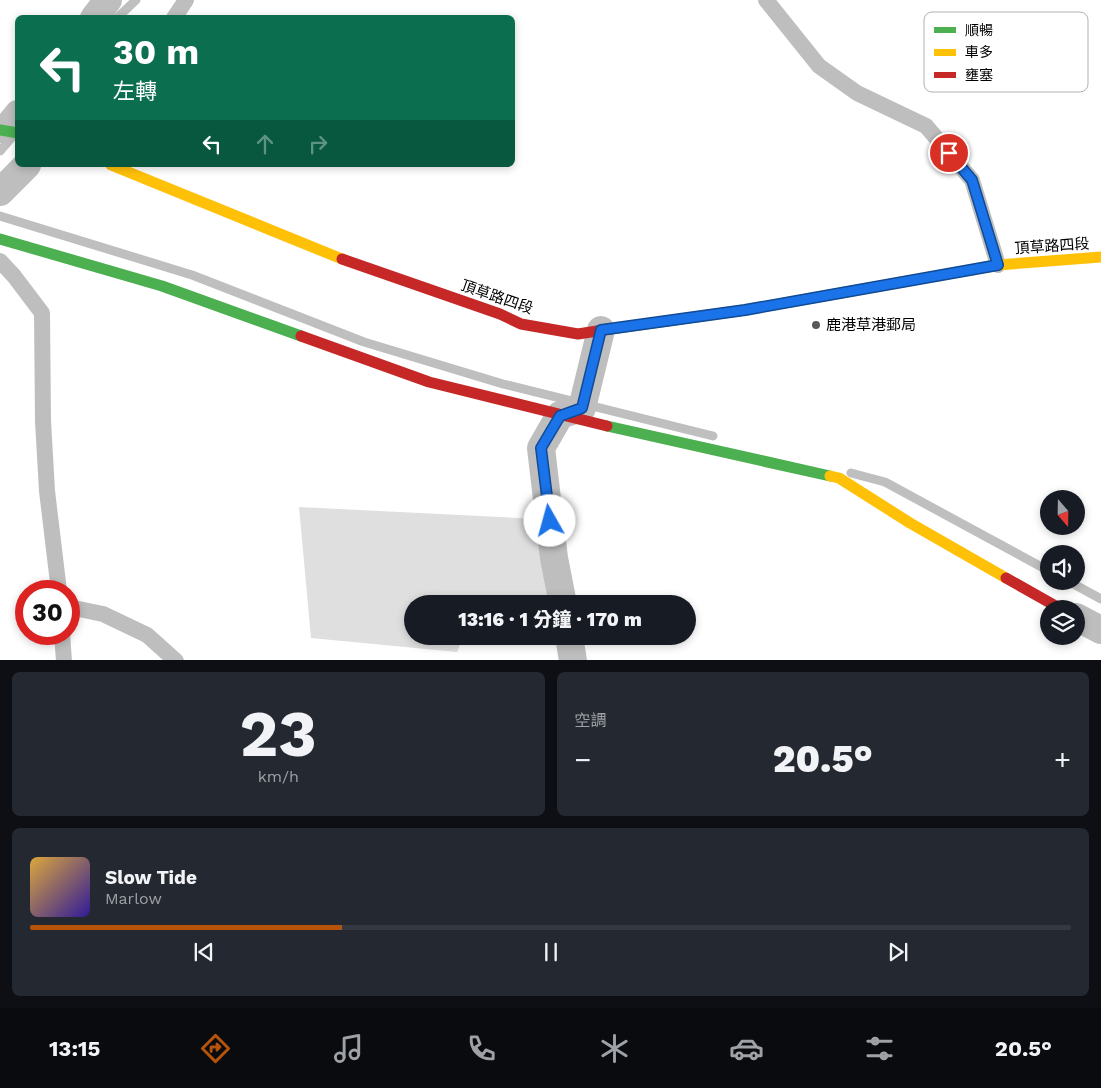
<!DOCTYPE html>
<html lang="zh-TW">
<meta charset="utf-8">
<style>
:root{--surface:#171b24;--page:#242831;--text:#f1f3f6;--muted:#9ea1a6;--line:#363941;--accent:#b45309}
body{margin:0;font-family:"Work Sans","Noto Sans TC",sans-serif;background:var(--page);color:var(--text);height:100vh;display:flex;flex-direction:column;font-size:19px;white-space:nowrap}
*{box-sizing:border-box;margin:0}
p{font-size:16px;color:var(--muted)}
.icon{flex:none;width:28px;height:28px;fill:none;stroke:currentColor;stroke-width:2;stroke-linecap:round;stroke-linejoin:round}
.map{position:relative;height:660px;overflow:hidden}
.side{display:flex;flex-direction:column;gap:12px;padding:12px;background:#0d0f14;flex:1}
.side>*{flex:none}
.hud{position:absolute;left:15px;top:15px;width:500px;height:152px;border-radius:8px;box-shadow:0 2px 8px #0003;background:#0b6e4f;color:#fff;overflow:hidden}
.needle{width:32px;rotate:160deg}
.buttons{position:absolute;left:1040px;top:490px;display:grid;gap:10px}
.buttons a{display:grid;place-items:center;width:45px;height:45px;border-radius:50%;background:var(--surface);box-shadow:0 2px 8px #0003;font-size:25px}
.speed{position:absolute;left:15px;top:580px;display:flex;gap:10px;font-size:25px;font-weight:700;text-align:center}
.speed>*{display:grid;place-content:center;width:65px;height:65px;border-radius:50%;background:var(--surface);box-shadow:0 2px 8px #0003;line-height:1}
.speed .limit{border:8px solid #d22;background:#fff;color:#111}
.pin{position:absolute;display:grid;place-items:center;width:42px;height:42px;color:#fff;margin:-21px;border:2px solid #fff;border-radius:50%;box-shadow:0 1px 5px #0007}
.me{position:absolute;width:55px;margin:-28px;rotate:353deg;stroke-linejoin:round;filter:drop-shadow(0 0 4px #0008)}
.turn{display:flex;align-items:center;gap:18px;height:105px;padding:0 15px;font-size:22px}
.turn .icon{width:65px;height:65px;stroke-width:2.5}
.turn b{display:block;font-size:35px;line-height:42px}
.lanes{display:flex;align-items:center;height:48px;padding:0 15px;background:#0003;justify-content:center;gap:25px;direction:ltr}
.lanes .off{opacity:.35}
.big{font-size:38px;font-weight:800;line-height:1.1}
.side .widget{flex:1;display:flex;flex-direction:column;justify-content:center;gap:8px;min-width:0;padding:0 18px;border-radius:8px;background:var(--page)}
.side .dial{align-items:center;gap:0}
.dial b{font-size:65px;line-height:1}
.song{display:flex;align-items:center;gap:15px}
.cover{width:60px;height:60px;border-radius:8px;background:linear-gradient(135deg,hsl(40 70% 55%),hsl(250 70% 35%))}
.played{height:5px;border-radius:2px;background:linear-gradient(90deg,var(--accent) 30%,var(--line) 30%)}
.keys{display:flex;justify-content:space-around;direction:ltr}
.heat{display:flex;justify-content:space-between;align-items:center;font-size:28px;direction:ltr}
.side .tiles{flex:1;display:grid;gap:12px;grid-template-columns:1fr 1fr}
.widget:last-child{grid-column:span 2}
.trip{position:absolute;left:404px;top:595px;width:292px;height:50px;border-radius:25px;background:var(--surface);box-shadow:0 2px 8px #0003;font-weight:800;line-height:50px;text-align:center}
.tab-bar{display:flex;height:80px;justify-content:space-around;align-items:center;background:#090b0e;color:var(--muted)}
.tab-bar .icon{width:35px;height:35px}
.tab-bar .current{color:var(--accent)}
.tab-bar b{font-size:22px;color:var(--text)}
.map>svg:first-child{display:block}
</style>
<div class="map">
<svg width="1101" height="661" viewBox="0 0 1101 661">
<rect width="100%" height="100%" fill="#fff"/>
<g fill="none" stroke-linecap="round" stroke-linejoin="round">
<path stroke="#bfbfbf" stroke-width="9" d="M117 18 136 0
M0 151 13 136
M0 216 192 275 364 342 503 384 713 436
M851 473 885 482 1049 571
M1068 581 1101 599"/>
</g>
<path fill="#dfdfdf" d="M299 507 540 519 552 604H412V636H464L457 652 311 638Z"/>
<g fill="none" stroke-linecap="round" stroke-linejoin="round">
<path stroke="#bebebe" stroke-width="16" d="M766 0 819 66 857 93 926 126 972 180 998 265
M174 18 186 0
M0 261 14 276 42 313 43 421 47 491 59 591
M69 607 103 614 147 635 176 661
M62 634 64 661"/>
<path stroke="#bebebe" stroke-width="28" d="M94 18 108 0
M5 130 18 114
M0 192 27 165
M563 604 554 558 541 448 560 415 582 408 601 330
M1076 617 1101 630
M569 636 573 661"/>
<path stroke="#4caf50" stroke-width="11" d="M0 130 18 133
M0 239 162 286 301 336
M610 329 745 310 852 291
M607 426 830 476"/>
<path stroke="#ffc107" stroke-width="11" d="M111 165 342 259
M852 291 998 265 1101 257
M830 476 839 478 910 523 1006 578"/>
<path stroke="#c62828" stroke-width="11" d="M342 259 500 314 521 324 578 334 610 329
M301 336 429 382 607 426
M1006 578 1061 609"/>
</g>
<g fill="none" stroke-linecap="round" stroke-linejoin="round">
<defs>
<path id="route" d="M550 521 541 448 560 416 582 408 601 330 745 310 998 265 972 180 949 153"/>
</defs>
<use href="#route" stroke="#114b97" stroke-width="12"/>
<use href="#route" stroke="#1a73e8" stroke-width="9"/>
</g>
<circle fill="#595959" stroke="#fff" stroke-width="2" cx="816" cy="325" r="5"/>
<g text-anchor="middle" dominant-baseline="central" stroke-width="4" stroke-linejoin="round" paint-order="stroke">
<g font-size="15" fill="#000" stroke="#fff">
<text transform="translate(1052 246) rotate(-4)">頂草路四段</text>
<text transform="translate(497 297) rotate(19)">頂草路四段</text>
</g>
<g font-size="15" fill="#000" stroke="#fff" text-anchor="start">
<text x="826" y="325">鹿港草港郵局</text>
</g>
</g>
<rect x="924" y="12" width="164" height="80" rx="8" fill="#fff" stroke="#b2b2b2" stroke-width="1"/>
<rect x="934" y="27" width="22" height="6" fill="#4caf50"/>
<rect x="934" y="49" width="22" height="7" fill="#ffc107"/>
<rect x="934" y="72" width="22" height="6" fill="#c62828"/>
<g font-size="14" fill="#000">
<text x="965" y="35">順暢</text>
<text x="965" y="57">車多</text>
<text x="965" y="80">壅塞</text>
</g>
</svg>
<div class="buttons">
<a><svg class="needle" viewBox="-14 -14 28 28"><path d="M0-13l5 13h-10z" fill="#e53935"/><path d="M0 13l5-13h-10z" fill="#9ea1a6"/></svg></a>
<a><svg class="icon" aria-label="sound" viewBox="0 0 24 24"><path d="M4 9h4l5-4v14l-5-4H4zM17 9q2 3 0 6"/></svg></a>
<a><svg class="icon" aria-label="layers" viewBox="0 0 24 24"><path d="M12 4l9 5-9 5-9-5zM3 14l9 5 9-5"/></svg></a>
</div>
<div class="speed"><div class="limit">30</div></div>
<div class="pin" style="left:949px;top:153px;background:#d93025"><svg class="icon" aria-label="arrive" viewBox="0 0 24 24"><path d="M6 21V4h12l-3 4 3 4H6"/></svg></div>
<svg class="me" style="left:550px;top:521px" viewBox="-20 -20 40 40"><circle r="19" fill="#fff"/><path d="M0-13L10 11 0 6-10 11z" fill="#1a73e8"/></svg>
<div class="trip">13:16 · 1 分鐘 · 170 m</div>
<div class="hud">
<div class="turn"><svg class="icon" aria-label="left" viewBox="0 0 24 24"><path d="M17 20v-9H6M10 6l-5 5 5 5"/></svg><div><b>30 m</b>左轉</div></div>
<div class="lanes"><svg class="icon" aria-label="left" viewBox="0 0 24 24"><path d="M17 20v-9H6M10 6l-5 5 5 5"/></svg><svg class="icon off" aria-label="ahead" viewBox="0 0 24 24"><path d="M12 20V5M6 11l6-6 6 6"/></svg><svg class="icon off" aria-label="right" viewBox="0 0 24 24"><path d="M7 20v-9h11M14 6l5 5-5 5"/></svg></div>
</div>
</div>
<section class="side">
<div class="tiles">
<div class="widget dial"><b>23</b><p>km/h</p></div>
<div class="widget"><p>空調</p>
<div class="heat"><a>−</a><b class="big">20.5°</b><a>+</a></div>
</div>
<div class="widget">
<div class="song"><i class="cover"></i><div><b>Slow Tide</b><p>Marlow</p></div></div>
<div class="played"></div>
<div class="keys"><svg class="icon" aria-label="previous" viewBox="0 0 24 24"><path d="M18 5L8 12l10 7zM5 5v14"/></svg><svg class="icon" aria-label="pause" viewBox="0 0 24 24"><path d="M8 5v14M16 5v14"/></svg><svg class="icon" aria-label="next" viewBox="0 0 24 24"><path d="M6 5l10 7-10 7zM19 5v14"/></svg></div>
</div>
</div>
</section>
<nav class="tab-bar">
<b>13:15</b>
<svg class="icon current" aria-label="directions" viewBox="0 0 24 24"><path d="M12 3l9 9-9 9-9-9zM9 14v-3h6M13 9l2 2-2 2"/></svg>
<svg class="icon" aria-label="music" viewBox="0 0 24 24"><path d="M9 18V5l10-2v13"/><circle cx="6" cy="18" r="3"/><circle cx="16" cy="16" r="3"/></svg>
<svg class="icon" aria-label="phone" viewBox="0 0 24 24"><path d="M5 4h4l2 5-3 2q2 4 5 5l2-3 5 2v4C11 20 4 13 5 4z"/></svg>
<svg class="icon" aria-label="climate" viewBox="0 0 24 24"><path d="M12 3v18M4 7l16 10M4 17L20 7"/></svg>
<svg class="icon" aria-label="car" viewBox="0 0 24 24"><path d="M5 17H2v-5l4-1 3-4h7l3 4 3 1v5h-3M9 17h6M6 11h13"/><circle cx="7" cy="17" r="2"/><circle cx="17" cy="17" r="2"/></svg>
<svg class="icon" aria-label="filters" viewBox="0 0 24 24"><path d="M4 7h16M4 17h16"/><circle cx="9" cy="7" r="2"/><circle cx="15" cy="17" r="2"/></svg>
<b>20.5°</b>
</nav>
